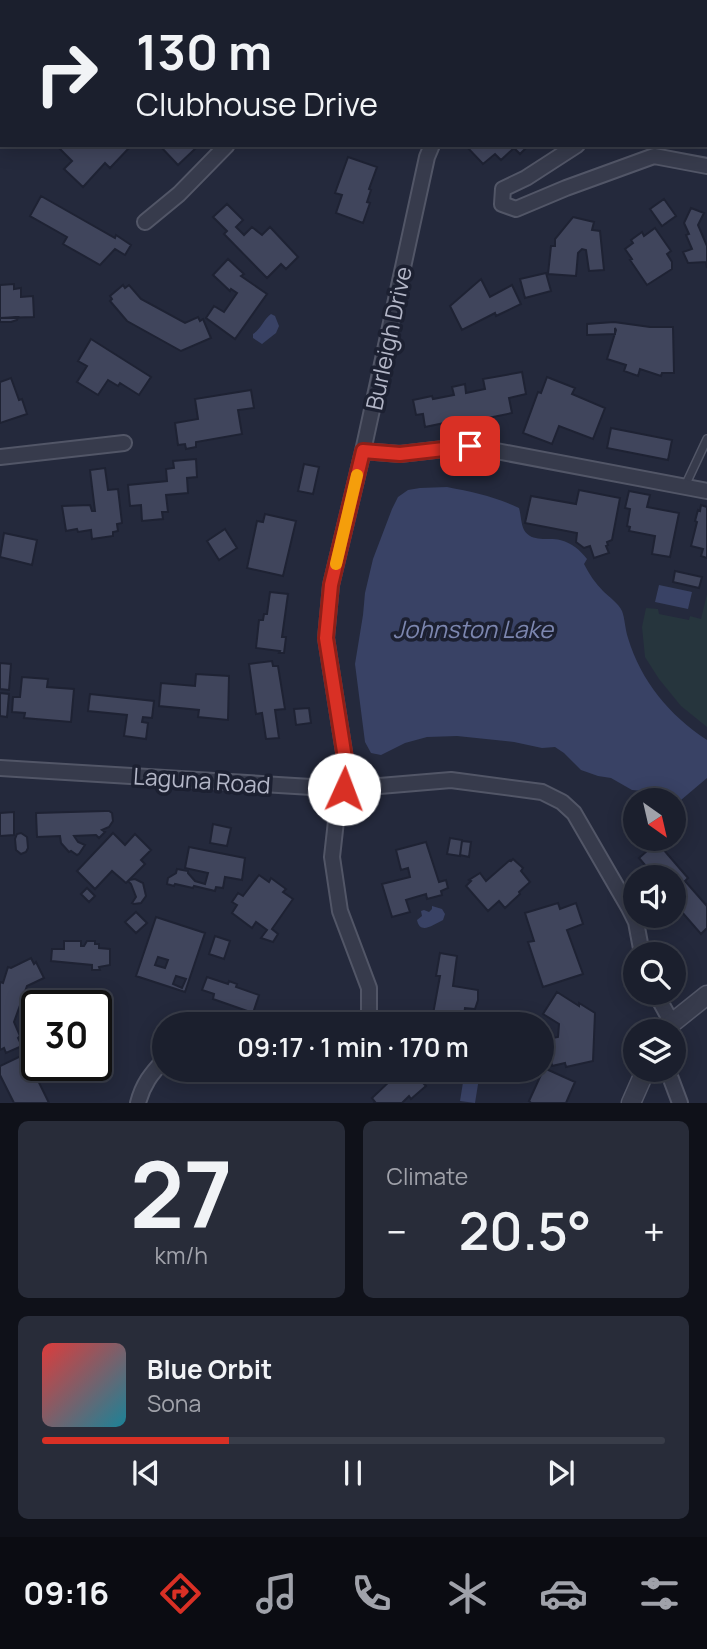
<!DOCTYPE html>
<meta charset="utf-8">
<style>
:root{--surface:#1b1f2d;--page:#282c39;--text:#f1f3f6;--muted:#a0a2aa;--line:#393d49;--accent:#d93025}
body{margin:0;font-family:Manrope,sans-serif;background:var(--page);color:var(--text);height:100vh;display:flex;flex-direction:column;font-size:26px;white-space:nowrap}
*{box-sizing:border-box;margin:0}
p{font-size:23px;color:var(--muted)}
.icon{flex:none;width:38px;height:38px;fill:none;stroke:currentColor;stroke-width:2;stroke-linecap:round;stroke-linejoin:round}
.map{position:relative;height:1103px;overflow:hidden}
.side{display:flex;flex-direction:column;gap:18px;padding:18px;background:#0f1119;flex:1}
.side>*{flex:none}
.guide{position:absolute;left:0px;top:0px;width:707px;height:147px;box-shadow:0 4px 18px #0003,0 0 0 2px var(--line);background:#1b1f2d;color:var(--text);overflow:hidden}
.needle{width:46px;rotate:146deg}
.controls{position:absolute;left:623px;top:788px;display:grid;gap:14px}
.controls a{display:grid;place-items:center;width:63px;height:63px;border-radius:50%;background:var(--surface);box-shadow:0 4px 18px #0003,0 0 0 2px var(--line);font-size:35px}
.speed{position:absolute;left:21px;top:990px;display:flex;gap:14px;font-size:35px;font-weight:700;text-align:center}
.speed>*{display:grid;place-content:center;width:91px;height:91px;border-radius:50%;background:var(--surface);box-shadow:0 4px 18px #0003,0 0 0 2px var(--line);line-height:1}
.speed .limit{border:4px solid #111;border-radius:10px;background:#fff;color:#111}
.pin{position:absolute;display:grid;place-items:center;width:60px;height:60px;color:#fff;margin:-30px;border-radius:14px;box-shadow:0 4px 10px #0006}
.me{position:absolute;width:77px;margin:-38px;rotate:2deg;stroke-linejoin:round;filter:drop-shadow(0 0 5px #0008)}
.turn{display:flex;align-items:center;gap:24px;height:147px;padding:0 21px;font-size:32px}
.turn .icon{width:91px;height:91px;stroke-width:2.5}
.turn b{display:block;font-size:49px;line-height:60px}
.big{font-size:52px;font-weight:600;line-height:1.1}
.side .tile{flex:1;display:flex;flex-direction:column;justify-content:center;gap:10px;min-width:0;padding:0 24px;border-radius:10px;background:var(--page)}
.side .dial{align-items:center;gap:0}
.dial b{font-size:91px;line-height:1}
.song{display:flex;align-items:center;gap:21px}
.cover{width:84px;height:84px;border-radius:10px;background:linear-gradient(135deg,hsl(0 70% 55%),hsl(190 70% 35%))}
.played{height:7px;border-radius:4px;background:linear-gradient(90deg,var(--accent) 30%,var(--line) 30%)}
.keys{display:flex;justify-content:space-around;direction:ltr}
.heat{display:flex;justify-content:space-between;align-items:center;font-size:38px;direction:ltr}
.side .tiles{flex:1;display:grid;gap:18px;grid-template-columns:1fr 1fr}
.tile:last-child{grid-column:span 2}
.trip{position:absolute;left:152px;top:1012px;width:402px;height:70px;border-radius:35px;background:var(--surface);box-shadow:0 4px 18px #0003,0 0 0 2px var(--line);font-weight:600;line-height:70px;text-align:center}
.menu{display:flex;height:112px;justify-content:space-around;align-items:center;background:#0b0c12;color:var(--muted)}
.menu .icon{width:49px;height:49px}
.menu .selected{color:var(--accent)}
.menu b{font-size:32px;color:var(--text)}
.map>svg:first-child{display:block}
</style>
<div class="map">
<svg width="707" height="1103" viewBox="0 0 707 1103">
<rect width="100%" height="100%" fill="#24293c"/>
<path fill="#26353d" d="M707 594V727L681 706 659 679 645 657 642 627 646 608 658 609 659 614 689 620 690 616 701 619Z"/>
<path fill="#394265" d="M271 314 275 316 279 326 276 333 262 344 253 338V334C261 329 264 319 271 314Z
M447 487C473 492 496 497 519 508 521 515 521 524 524 530 532 543 548 537 560 540 572 543 580 550 587 559L584 564C589 574 595 583 603 591 609 597 618 603 622 611 625 619 625 629 628 638 641 681 669 715 707 740V778L681 800 679 808 674 811V800H659L654 794 644 791 632 790 611 778 598 776 581 770 564 753 555 747 542 748 514 742 457 736 427 737 405 743 381 755 371 753 365 742 355 664 363 615 365 593 373 559 392 509 398 497 408 490 420 488Z
M659 585 692 592 688 609 655 602Z
M432 906 442 909 445 914 443 920C433 925 420 935 417 920L422 916 421 911 424 910 429 912 432 909Z
M465 1070 480 1072 475 1103 460 1101Z"/>
<path fill="#40455c" stroke="#1e2233" stroke-width="2" fill-rule="evenodd" d="M24 0H56L57 1 26 2Z
M176 0H213L211 2H177Z
M0 14 2 15V44L0 42Z
M705 114H707V144L705 143Z
M56 145H128L130 147 110 168 105 163 83 187 64 169 72 161Z
M159 145H193L196 148 178 165Z
M468 145H529L520 154 514 148 501 160 495 154 483 164 466 146Z
M348 157 377 167 369 189 371 190 367 202 370 203 363 223 336 213 342 195 335 193Z
M41 196 115 238 116 235 131 245 125 255 115 249 100 265 63 244 67 237 30 216Z
M664 199 676 216 662 226 650 209Z
M227 204 243 220 236 227 244 235 252 227 262 235 270 227 298 257 286 269 281 264 267 278 224 234 227 231 213 217Z
M691 208 704 213 698 225 707 246V268L706 262 688 263 683 252 692 249 686 235 689 234 684 223Z
M573 217 594 222 592 230 600 231 604 270 589 271 586 250 582 249 578 253 576 276 548 274 551 246H555V239Z
M655 228 671 251 667 254 672 262V269L647 285 630 260 632 259 625 249 633 243 631 240 642 232 644 236Z
M228 259 244 274 241 276 267 294 235 339 206 318 214 306 224 312 237 293 231 289 230 291 213 275Z
M546 273 551 291 525 298 520 279Z
M481 279 490 297 512 285 521 304 496 316 495 313 462 330 450 306Z
M14 284V289L21 288V297L33 296 34 317 0 318V285Z
M123 285 125 288 129 285 141 299 185 323 198 317 200 321 203 319 211 338 181 351 127 321 110 301 112 299 110 296Z
M18 317 17 320 11 322H0V318Z
M614 322 650 327H673L674 373H662L661 376 640 369 638 376 624 371 626 365 607 359 616 330 615 328V334L587 335V324Z
M91 339 151 377 139 395 120 383 118 386 108 380 98 395 77 382 87 366 78 361Z
M522 372 526 394 509 398 512 413 449 426V422L425 427 423 414 416 415 413 400 432 396 433 399 454 395 452 387 465 384 466 393 485 389 483 379Z
M547 377 575 388 572 394 605 408 593 439 559 426 552 444 523 433 538 392 541 393Z
M11 378 19 400 22 399 27 414 0 423V382Z
M251 390 254 408 238 410 242 434 196 442V447L186 449 185 444 178 445 175 423 198 419 195 399Z
M611 428 672 440 668 460 607 448Z
M196 459 197 477 187 478 188 493 166 495 168 512H162L163 519 142 521 141 505 130 506 128 485 167 481 166 469 174 468 173 461Z
M304 464 319 467 313 494 298 491Z
M105 468 108 490 118 489 122 523 117 524 118 531 113 532V536L92 539 91 530 78 532 77 529 66 531 62 506 90 505 92 511H95L90 470Z
M579 490 620 498 612 540 607 542 608 545 606 546 609 553 594 558 590 546 584 548 576 542 577 533 525 523 531 496 576 504Z
M629 491 650 495 647 507 679 513 670 557 652 554 655 536 629 531 630 527 627 526 630 509 625 508Z
M701 505 707 507V558L701 556 703 549 691 546 697 522 695 521 698 510 700 511Z
M265 514 296 521 283 576 247 568 257 521 263 522Z
M225 529 237 548 219 560 207 541Z
M4 533 37 540 32 565 0 557Z
M675 571 702 577 699 588 673 582Z
M270 592 288 594 282 637H286L284 653H279L280 651 256 648 259 620H263L264 614H267Z
M272 661 273 666H278L285 709 275 710 279 738 266 739 262 713 256 714 249 664Z
M0 663 11 664 9 690 0 689Z
M196 674 229 676 228 720 198 717 199 710 159 706 161 683 195 686Z
M22 677 48 679 47 687 74 689 71 722 24 718 25 713 12 712 13 697H20Z
M0 693 9 694 7 717 0 716Z
M90 694 154 701 152 718 143 717 142 722 148 723 146 739 124 736 127 715 88 711Z
M309 708 311 723 296 725 294 709Z
M105 811H109L112 813 113 821 109 827 102 830 105 832 99 838 96 835 74 836 78 842 85 845 79 854 77 855 71 851 69 852 61 843 60 836 37 837 36 813Z
M14 812V835L0 836V813Z
M213 824 231 828 227 846 210 843Z
M21 833 27 837 28 848 26 852 21 854 16 850 15 839 17 834Z
M113 833 125 845 135 834 151 850 141 860 145 864 129 880 135 879 143 883 146 896 141 903 134 904 132 903 136 897 131 884 128 881 126 883 112 871 95 889 77 871Z
M450 838 462 840 460 856 447 854Z
M462 841 471 842 469 857 460 855Z
M426 842 439 882 446 880 448 888 441 891 442 895 427 899 426 894 406 900 410 912 392 917 382 884 410 877 408 868 401 870 396 850Z
M657 842 688 878 685 881 706 905 707 904V928L701 934 674 903V877H655L639 858Z
M189 847 245 858 242 880 225 877 223 888 216 887 215 891 194 886 193 888 175 884 174 886 167 884 168 878 176 873 177 869 188 871V873L195 881 205 884 208 873 185 868Z
M513 859 523 868 521 871 530 882 519 892 520 894 505 908 499 901 488 911 466 886 471 881 469 880 480 873 486 881 510 860 511 861Z
M259 875 269 882 271 878 286 889 283 892 293 899 272 929 278 934 273 942 261 938 267 930 256 922 252 928 232 913 237 905 232 902 238 893 243 896Z
M87 888 95 896 89 902 81 894Z
M558 903 560 909 576 903 583 924 567 930 583 974 543 987 528 942 534 941 525 913Z
M136 912 147 923 136 933 125 922Z
M156 917 205 933 185 992 136 976ZM158 957 168 960 165 968 155 965ZM176 976 186 979 182 988 173 984Z
M215 936 230 941 224 959 209 954Z
M64 941H81V946H84L87 941H95V944H99V948L110 949V965L99 967 100 970H92V965L51 961 52 949H64Z
M440 953 457 956 453 986 478 990V1000L475 1009 465 1008 463 1024H437L438 1014H433L440 976H436Z
M31 958 34 964 36 962 44 978 27 986 14 1022 20 1036 18 1038 22 1046 6 1053 4 1048 0 1050V982L3 983 8 967 11 968Z
M207 977 228 984 229 981 237 984 236 987 259 995 253 1013 213 999 214 994 202 990Z
M557 992 579 1006V1003L595 1013 593 1061 566 1067 565 1063 552 1066 547 1039 558 1037 559 1024 543 1014Z
M25 1054 49 1103H14L0 1075V1066Z
M544 1068 575 1082 566 1103H531L529 1101Z
M394 1069H410L426 1086 411 1099 409 1096 402 1103H374L375 1102 372 1098 392 1079 388 1075Z"/>
<g fill="none" stroke-linecap="round" stroke-linejoin="round">
<defs>
<path id="service" d="M685 486 707 439"/>
<path id="minor" d="M120 0 123 2
M261 0 262 2
M490 2 491 0
M705 79H707
M577 145 526 178 503 189 502 204 516 209 566 188 654 156 707 166
M145 222 179 194 227 145
M363 451 400 454 470 446 707 491
M0 457 124 443
M0 768 344 789 451 780 542 792 562 802 574 813 629 908 636 922 642 954
M655 992 672 1023
M365 1024 369 1015V988L340 911 332 857 337 812 347 771 326 638 331 585 363 451 427 157 432 145
M273 1069 282 1075 324 1073 328 1069
M664 1069 671 1079 680 1103
M138 1103C143 1084 151 1074 164 1060"/>
<path id="tertiary" d="M667 1031 672 1023 707 995
M631 1103 646 1069"/>
</defs>
<use href="#service" stroke="#525667" stroke-width="10"/>
<use href="#minor" stroke="#525667" stroke-width="18"/>
<use href="#tertiary" stroke="#525667" stroke-width="21"/>
<use href="#service" stroke="#373b4c" stroke-width="7"/>
<use href="#minor" stroke="#373b4c" stroke-width="14"/>
<use href="#tertiary" stroke="#373b4c" stroke-width="18"/>
</g>
<g fill="none" stroke-linecap="round" stroke-linejoin="round">
<defs>
<path id="route" d="M344 789 347 771 326 638 331 585 363 451 400 454 470 446"/>
</defs>
<use href="#route" stroke="#8d1f18" stroke-width="18"/>
<use href="#route" stroke="#d93025" stroke-width="12"/>
<path stroke="#f59e0b" stroke-width="12" d="M336 564 357 475"/>
</g>
<g text-anchor="middle" dominant-baseline="central" stroke-width="7" stroke-linejoin="round" paint-order="stroke">
<g font-size="23" fill="#b3b6c7" stroke="#1c2031">
<text transform="translate(388 338) rotate(-78)">Burleigh Drive</text>
<text transform="translate(202 780) rotate(4)">Laguna Road</text>
</g>
<g font-size="24" font-style="italic" fill="#7c86af" stroke="#1c2031">
<text x="473" y="628">Johnston Lake</text>
</g>
</g>
</svg>
<div class="controls">
<a><svg class="needle" viewBox="-14 -14 28 28"><path d="M0-13l5 13h-10z" fill="#e53935"/><path d="M0 13l5-13h-10z" fill="#a0a2aa"/></svg></a>
<a><svg class="icon" aria-label="sound" viewBox="0 0 24 24"><path d="M4 9h4l5-4v14l-5-4H4zM17 9q2 3 0 6"/></svg></a>
<a><svg class="icon" aria-label="search" viewBox="0 0 24 24"><circle cx="10" cy="10" r="6"/><path d="M15 15l6 6"/></svg></a>
<a><svg class="icon" aria-label="layers" viewBox="0 0 24 24"><path d="M12 4l9 5-9 5-9-5zM3 14l9 5 9-5"/></svg></a>
</div>
<div class="speed"><div class="limit">30</div></div>
<div class="pin" style="left:470px;top:446px;background:#d93025"><svg class="icon" aria-label="arrive" viewBox="0 0 24 24"><path d="M6 21V4h12l-3 4 3 4H6"/></svg></div>
<svg class="me" style="left:344px;top:789px" viewBox="-20 -20 40 40"><circle r="19" fill="#fff"/><path d="M0-13L10 11 0 6-10 11z" fill="#d93025"/></svg>
<div class="trip">09:17 · 1 min · 170 m</div>
<div class="guide">
<div class="turn"><svg class="icon" aria-label="right" viewBox="0 0 24 24"><path d="M7 20v-9h11M14 6l5 5-5 5"/></svg><div><b>130 m</b>Clubhouse Drive</div></div>
</div>
</div>
<section class="side">
<div class="tiles">
<div class="tile dial"><b>27</b><p>km/h</p></div>
<div class="tile"><p>Climate</p>
<div class="heat"><a>−</a><b class="big">20.5°</b><a>+</a></div>
</div>
<div class="tile">
<div class="song"><i class="cover"></i><div><b>Blue Orbit</b><p>Sona</p></div></div>
<div class="played"></div>
<div class="keys"><svg class="icon" aria-label="previous" viewBox="0 0 24 24"><path d="M18 5L8 12l10 7zM5 5v14"/></svg><svg class="icon" aria-label="pause" viewBox="0 0 24 24"><path d="M8 5v14M16 5v14"/></svg><svg class="icon" aria-label="next" viewBox="0 0 24 24"><path d="M6 5l10 7-10 7zM19 5v14"/></svg></div>
</div>
</div>
</section>
<nav class="menu">
<b>09:16</b>
<svg class="icon selected" aria-label="directions" viewBox="0 0 24 24"><path d="M12 3l9 9-9 9-9-9zM9 14v-3h6M13 9l2 2-2 2"/></svg>
<svg class="icon" aria-label="music" viewBox="0 0 24 24"><path d="M9 18V5l10-2v13"/><circle cx="6" cy="18" r="3"/><circle cx="16" cy="16" r="3"/></svg>
<svg class="icon" aria-label="phone" viewBox="0 0 24 24"><path d="M5 4h4l2 5-3 2q2 4 5 5l2-3 5 2v4C11 20 4 13 5 4z"/></svg>
<svg class="icon" aria-label="climate" viewBox="0 0 24 24"><path d="M12 3v18M4 7l16 10M4 17L20 7"/></svg>
<svg class="icon" aria-label="car" viewBox="0 0 24 24"><path d="M5 17H2v-5l4-1 3-4h7l3 4 3 1v5h-3M9 17h6M6 11h13"/><circle cx="7" cy="17" r="2"/><circle cx="17" cy="17" r="2"/></svg>
<svg class="icon" aria-label="filters" viewBox="0 0 24 24"><path d="M4 7h16M4 17h16"/><circle cx="9" cy="7" r="2"/><circle cx="15" cy="17" r="2"/></svg>
</nav>
